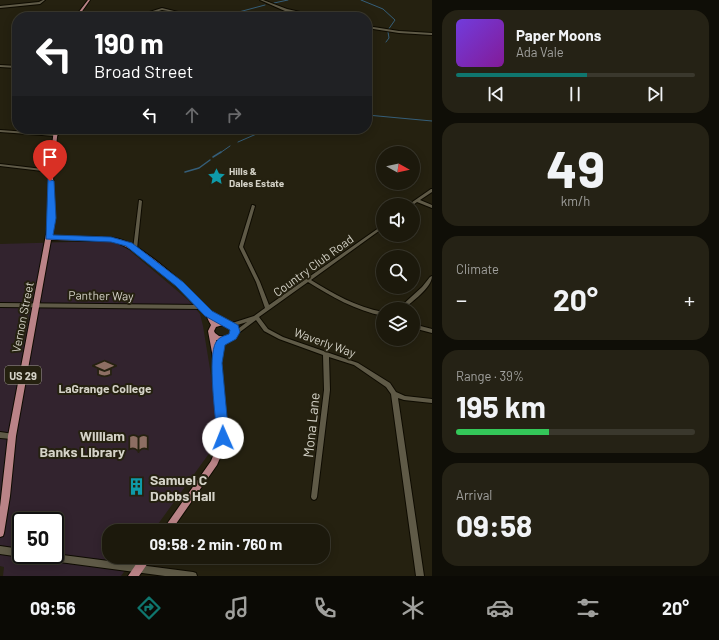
<!DOCTYPE html>
<meta charset="utf-8">
<style>
:root{--surface:#1c190c;--page:#252215;--text:#f1f3f6;--muted:#a0a09d;--line:#3a382d;--accent:#0f766e}
body{margin:0;font-family:Barlow,sans-serif;background:var(--page);color:var(--text);height:100vh;display:flex;flex-direction:column;font-size:15px;white-space:nowrap}
*{box-sizing:border-box;margin:0}
p{font-size:13px;color:var(--muted)}
.icon{flex:none;width:22px;height:22px;fill:none;stroke:currentColor;stroke-width:2;stroke-linecap:round;stroke-linejoin:round}
.map{position:relative;flex:1;overflow:hidden}
.details{display:flex;flex-direction:column;gap:10px;padding:10px;background:#0f0e07;width:287px}
.details>*{flex:none}
.hud{position:absolute;left:12px;top:12px;width:360px;height:122px;border-radius:16px;box-shadow:0 2px 10px #0003,0 0 0 1px var(--line);background:#202124;color:#fff;overflow:hidden}
.needle{width:26px;rotate:98deg}
.fabs{position:absolute;left:376px;top:146px;display:grid;gap:8px}
.fabs a{display:grid;place-items:center;width:44px;height:44px;border-radius:50%;background:var(--surface);box-shadow:0 2px 10px #0003,0 0 0 1px var(--line);font-size:20px}
.speed{position:absolute;left:12px;top:512px;display:flex;gap:8px;font-size:20px;font-weight:700;text-align:center}
.speed>*{display:grid;place-content:center;width:52px;height:52px;border-radius:50%;background:var(--surface);box-shadow:0 2px 10px #0003,0 0 0 1px var(--line);line-height:1}
.speed .limit{border:2px solid #111;border-radius:6px;background:#fff;color:#111}
.pin{position:absolute;display:grid;place-items:center;width:34px;height:34px;color:#fff;margin:-41px -17px;border-radius:50% 50% 50% 0;rotate:-45deg;box-shadow:0 0 4px #0007}
.pin .icon{rotate:45deg}
.me{position:absolute;width:44px;margin:-22px;rotate:359deg;stroke-linejoin:round;filter:drop-shadow(0 0 3px #0008)}
.turn{display:flex;align-items:center;gap:14px;height:84px;padding:0 16px;font-size:18px}
.turn .icon{width:52px;height:52px;stroke-width:2.5}
.turn b{display:block;font-size:28px;line-height:34px}
.lanes{display:flex;align-items:center;height:38px;padding:0 16px;background:#0003;justify-content:center;gap:20px;direction:ltr}
.lanes .off{opacity:.35}
.big{font-size:30px;font-weight:700;line-height:1.1}
.details .card{flex:1;display:flex;flex-direction:column;justify-content:center;gap:6px;min-width:0;padding:0 14px;border-radius:16px;background:var(--page)}
.details .dial{align-items:center;gap:0}
.dial b{font-size:52px;line-height:1}
.song{display:flex;align-items:center;gap:12px}
.cover{width:48px;height:48px;border-radius:6px;background:linear-gradient(135deg,hsl(260 70% 55%),hsl(290 70% 35%))}
.played{height:4px;border-radius:2px;background:linear-gradient(90deg,var(--accent) 55%,var(--line) 55%)}
.keys{display:flex;justify-content:space-around;direction:ltr}
.heat{display:flex;justify-content:space-between;align-items:center;font-size:22px;direction:ltr}
.charge{height:6px;border-radius:3px;background:linear-gradient(90deg,#34c759 39%,var(--line) 0)}
.trip{position:absolute;left:102px;top:524px;width:228px;height:40px;border-radius:16px;background:var(--surface);box-shadow:0 2px 10px #0003,0 0 0 1px var(--line);font-weight:700;line-height:40px;text-align:center}
.tabs{display:flex;height:64px;justify-content:space-around;align-items:center;background:#0b0a05;color:var(--muted)}
.tabs .icon{width:28px;height:28px}
.tabs .selected{color:var(--accent)}
.tabs b{font-size:18px;color:var(--text)}
main{display:flex;flex:1;min-height:0}
.map>svg:first-child{display:block}
</style>
<main>
<div class="map">
<svg width="432" height="576" viewBox="0 0 432 576">
<rect width="100%" height="100%" fill="#252110"/>
<path fill="#32232e" fill-rule="evenodd" d="M106 241 118 244 129 250 188 300 200 314 203 326 217 412 213 448 153 531H109V557H135L121 576H3L4 567 0 566V244ZM21 521H55V555H21Z"/>
<g fill="none" stroke-linecap="round" stroke-linejoin="round">
<path stroke="#355e79" stroke-width="1" d="M361 0 383 9 395 20 388 30
M274 3 288 0
M220 17 265 5
M386 42 389 38 388 32
M367 115 432 121
M238 142 268 129
M220 153 230 146"/>
<path stroke="#355e79" stroke-width="1.5" d="M213 157 221 152
M185 172 199 168 210 160"/>
<defs>
<path id="minor" d="M43 0H45L40 4 0 8V6L39 2Z
M260 0H263L287 9 322 17H317L285 11Z
M162 8 178 12 163 17H159L174 12 162 10 149 14 157 17C153 17 151 15 147 15 143 14 138 17 134 17Z
M367 26 399 31 432 33V35L399 33 367 28Z
M0 65 17 66V68L0 67Z
M0 130 56 134 58 135 56 136 0 132Z
M0 164 51 170 53 171 51 172 0 166Z
M431 189H432V192L420 200 432 205V208L417 202 413 205H408Z
M139 200H140L142 201 137 249 135 250 133 249Z
M252 205H253L255 206 243 247 260 282 269 305 383 225V228L311 280C334 294 356 307 383 312V316C355 310 332 297 308 282L259 317 268 329 283 337 358 363 390 383 396 392 405 396 432 399V403L404 400 398 398 424 576H416L391 394 386 387 354 365 329 357 330 390 317 497 316 499 314 500 312 499 311 497 324 390 323 355 279 339 264 331 256 320 236 335H232L231 334 247 322 231 327 229 326 228 325 229 324 254 316 265 308 256 282 239 247Z
M432 276C432 288 412 301 404 309H398L422 287 430 277Z
M0 303 203 305 206 307 203 309 0 307Z
M413 324 432 329V333L413 328Z
M0 432 14 434 15 436 14 438 12 439 0 438Z
M0 546 21 549V555H24L21 557 0 554Z
M55 554 193 572 196 573 197 576H165L37 559 34 558 33 555H55Z"/>
<path id="major" d="M88 0H90L78 17H75Z
M54 129H58L53 171 54 224 51 237C74 239 97 234 119 239 145 246 204 299 216 322 226 320 232 321 238 330 237 336 232 341 226 341L222 346 221 360 220 362 227 425 226 444 217 465 171 531H162L211 461 218 444 219 425 214 363 208 331 211 325C209 322 208 319 207 317 193 294 136 246 111 241L51 240 16 436 10 496 4 533 3 536 0 537V507L8 436 48 224 49 171ZM223 325 229 327 232 330 231 333 227 337 219 336 215 333 214 331 216 327ZM216 340H219L217 344Z
M141 557H152L139 576H128Z"/>
</defs>
<use href="#minor" stroke="#0e0b00" stroke-width="2"/>
<use href="#major" stroke="#0e0b00" stroke-width="2"/>
<use href="#minor" fill="#5f5a47" fill-rule="evenodd"/>
<use href="#major" fill="#ba8387" fill-rule="evenodd"/>
</g>
<path fill="#1a73e8" stroke="#114b97" d="M48 179 54 181 56 218 53 235 111 237 132 243 183 282 212 311 238 325 240 332 236 339 225 345 222 363 229 438 227 441 223 443 219 441 217 438C216 418 207 357 216 342 219 337 224 336 229 334L230 330 205 316 176 286 126 246 111 242 46 239Z"/>
<defs>
<symbol id="sight-bare" viewBox="-9 -9 18 18"><path d="M0-6L1.8-2.2L6-1.7L2.9 1.2L3.7 5.4L0 3.3L-3.7 5.4L-2.9 1.2L-6-1.7L-1.8-2.2Z" fill="#0f9aa8" stroke="#252110" stroke-width="2.5" paint-order="stroke"/></symbol>
<symbol id="university-bare" viewBox="-9 -9 18 18"><path d="M0-5L7-2L0 1L-7-2ZM-4 1L0 2.5L4 1V4Q0 6-4 4Z" fill="#8d6e63" stroke="#252110" stroke-width="2.5" paint-order="stroke"/></symbol>
<symbol id="library-bare" viewBox="-9 -9 18 18"><path d="M-6-4Q-3-5.5-.7-3.5V5Q-3 3-6 4ZM6-4Q3-5.5 .7-3.5V5Q3 3 6 4Z" fill="#8d6e63" stroke="#252110" stroke-width="2.5" paint-order="stroke"/></symbol>
<symbol id="building-bare" viewBox="-9 -9 18 18"><path d="M-4-6H4V6H1V3H-1V6H-4ZM-2.5-4.3h1.7v1.8h-1.7ZM.8-4.3h1.7v1.8H.8ZM-2.5-1h1.7V.8h-1.7ZM.8-1h1.7V.8H.8Z" fill="#0f9aa8" stroke="#252110" stroke-width="2.5" paint-order="stroke"/></symbol>
</defs>
<g fill-rule="evenodd">
<use href="#sight-bare" x="204" y="164" width="25" height="25"/>
<use href="#university-bare" x="92" y="356" width="25" height="25"/>
<use href="#library-bare" x="126" y="430" width="25" height="25"/>
<use href="#building-bare" x="124" y="474" width="25" height="25"/>
</g>
<g text-anchor="middle" dominant-baseline="central" stroke-width="4" stroke-linejoin="round" paint-order="stroke">
<g font-size="10" font-weight="bold" fill="#d4d2c7" stroke="#252110" text-anchor="start">
<text x="229" y="171">Hills &amp;<tspan x="229" dy="12">Dales Estate</tspan></text>
</g>
<rect fill="#252110" stroke="#a09d90" stroke-width="1" x="5" y="366" width="36" height="18" rx="3"/>
<g font-size="11" font-weight="bold" fill="#d4d2c7">
<text x="23" y="375">US 29</text>
</g>
<g font-size="12" fill="#d4d2c7" stroke="#252110">
<text transform="translate(313 265) rotate(-36)">Country Club Road</text>
<text transform="translate(101 295) rotate(1)">Panther Way</text>
<text transform="translate(22 317) rotate(-79)">Vernon Street</text>
<text transform="translate(325 342) rotate(20)">Waverly Way</text>
</g>
<g font-size="12" font-weight="bold" fill="#d4d2c7" stroke="#252110">
<text x="105" y="388">LaGrange College</text>
</g>
<g font-size="14" fill="#d4d2c7" stroke="#252110">
<text transform="translate(311 425) rotate(-84)">Mona Lane</text>
</g>
<g font-size="14" font-weight="bold" fill="#d4d2c7" stroke="#252110" text-anchor="end">
<text x="125" y="435">William<tspan x="125" dy="16">Banks Library</tspan></text>
<text x="150" y="479" text-anchor="start">Samuel C<tspan x="150" dy="16">Dobbs Hall</tspan></text>
</g>
</g>
</svg>
<div class="fabs">
<a><svg class="needle" viewBox="-14 -14 28 28"><path d="M0-13l5 13h-10z" fill="#e53935"/><path d="M0 13l5-13h-10z" fill="#a0a09d"/></svg></a>
<a><svg class="icon" aria-label="sound" viewBox="0 0 24 24"><path d="M4 9h4l5-4v14l-5-4H4zM17 9q2 3 0 6"/></svg></a>
<a><svg class="icon" aria-label="search" viewBox="0 0 24 24"><circle cx="10" cy="10" r="6"/><path d="M15 15l6 6"/></svg></a>
<a><svg class="icon" aria-label="layers" viewBox="0 0 24 24"><path d="M12 4l9 5-9 5-9-5zM3 14l9 5 9-5"/></svg></a>
</div>
<div class="speed"><div class="limit">50</div></div>
<div class="pin" style="left:50px;top:181px;background:#d93025"><svg class="icon" aria-label="arrive" viewBox="0 0 24 24"><path d="M6 21V4h12l-3 4 3 4H6"/></svg></div>
<svg class="me" style="left:223px;top:438px" viewBox="-20 -20 40 40"><circle r="19" fill="#fff"/><path d="M0-13L10 11 0 6-10 11z" fill="#1a73e8"/></svg>
<div class="trip">09:58 · 2 min · 760 m</div>
<div class="hud">
<div class="turn"><svg class="icon" aria-label="left" viewBox="0 0 24 24"><path d="M17 20v-9H6M10 6l-5 5 5 5"/></svg><div><b>190 m</b>Broad Street</div></div>
<div class="lanes"><svg class="icon" aria-label="left" viewBox="0 0 24 24"><path d="M17 20v-9H6M10 6l-5 5 5 5"/></svg><svg class="icon off" aria-label="ahead" viewBox="0 0 24 24"><path d="M12 20V5M6 11l6-6 6 6"/></svg><svg class="icon off" aria-label="right" viewBox="0 0 24 24"><path d="M7 20v-9h11M14 6l5 5-5 5"/></svg></div>
</div>
</div>
<section class="details">
<div class="card">
<div class="song"><i class="cover"></i><div><b>Paper Moons</b><p>Ada Vale</p></div></div>
<div class="played"></div>
<div class="keys"><svg class="icon" aria-label="previous" viewBox="0 0 24 24"><path d="M18 5L8 12l10 7zM5 5v14"/></svg><svg class="icon" aria-label="pause" viewBox="0 0 24 24"><path d="M8 5v14M16 5v14"/></svg><svg class="icon" aria-label="next" viewBox="0 0 24 24"><path d="M6 5l10 7-10 7zM19 5v14"/></svg></div>
</div>
<div class="card dial"><b>49</b><p>km/h</p></div>
<div class="card"><p>Climate</p>
<div class="heat"><a>−</a><b class="big">20°</b><a>+</a></div>
</div>
<div class="card"><p>Range · 39%</p><b class="big">195 km</b><div class="charge"></div></div>
<div class="card"><p>Arrival</p><b class="big">09:58</b></div>
</section>
</main>
<nav class="tabs">
<b>09:56</b>
<svg class="icon selected" aria-label="directions" viewBox="0 0 24 24"><path d="M12 3l9 9-9 9-9-9zM9 14v-3h6M13 9l2 2-2 2"/></svg>
<svg class="icon" aria-label="music" viewBox="0 0 24 24"><path d="M9 18V5l10-2v13"/><circle cx="6" cy="18" r="3"/><circle cx="16" cy="16" r="3"/></svg>
<svg class="icon" aria-label="phone" viewBox="0 0 24 24"><path d="M5 4h4l2 5-3 2q2 4 5 5l2-3 5 2v4C11 20 4 13 5 4z"/></svg>
<svg class="icon" aria-label="climate" viewBox="0 0 24 24"><path d="M12 3v18M4 7l16 10M4 17L20 7"/></svg>
<svg class="icon" aria-label="car" viewBox="0 0 24 24"><path d="M5 17H2v-5l4-1 3-4h7l3 4 3 1v5h-3M9 17h6M6 11h13"/><circle cx="7" cy="17" r="2"/><circle cx="17" cy="17" r="2"/></svg>
<svg class="icon" aria-label="filters" viewBox="0 0 24 24"><path d="M4 7h16M4 17h16"/><circle cx="9" cy="7" r="2"/><circle cx="15" cy="17" r="2"/></svg>
<b>20°</b>
</nav>
